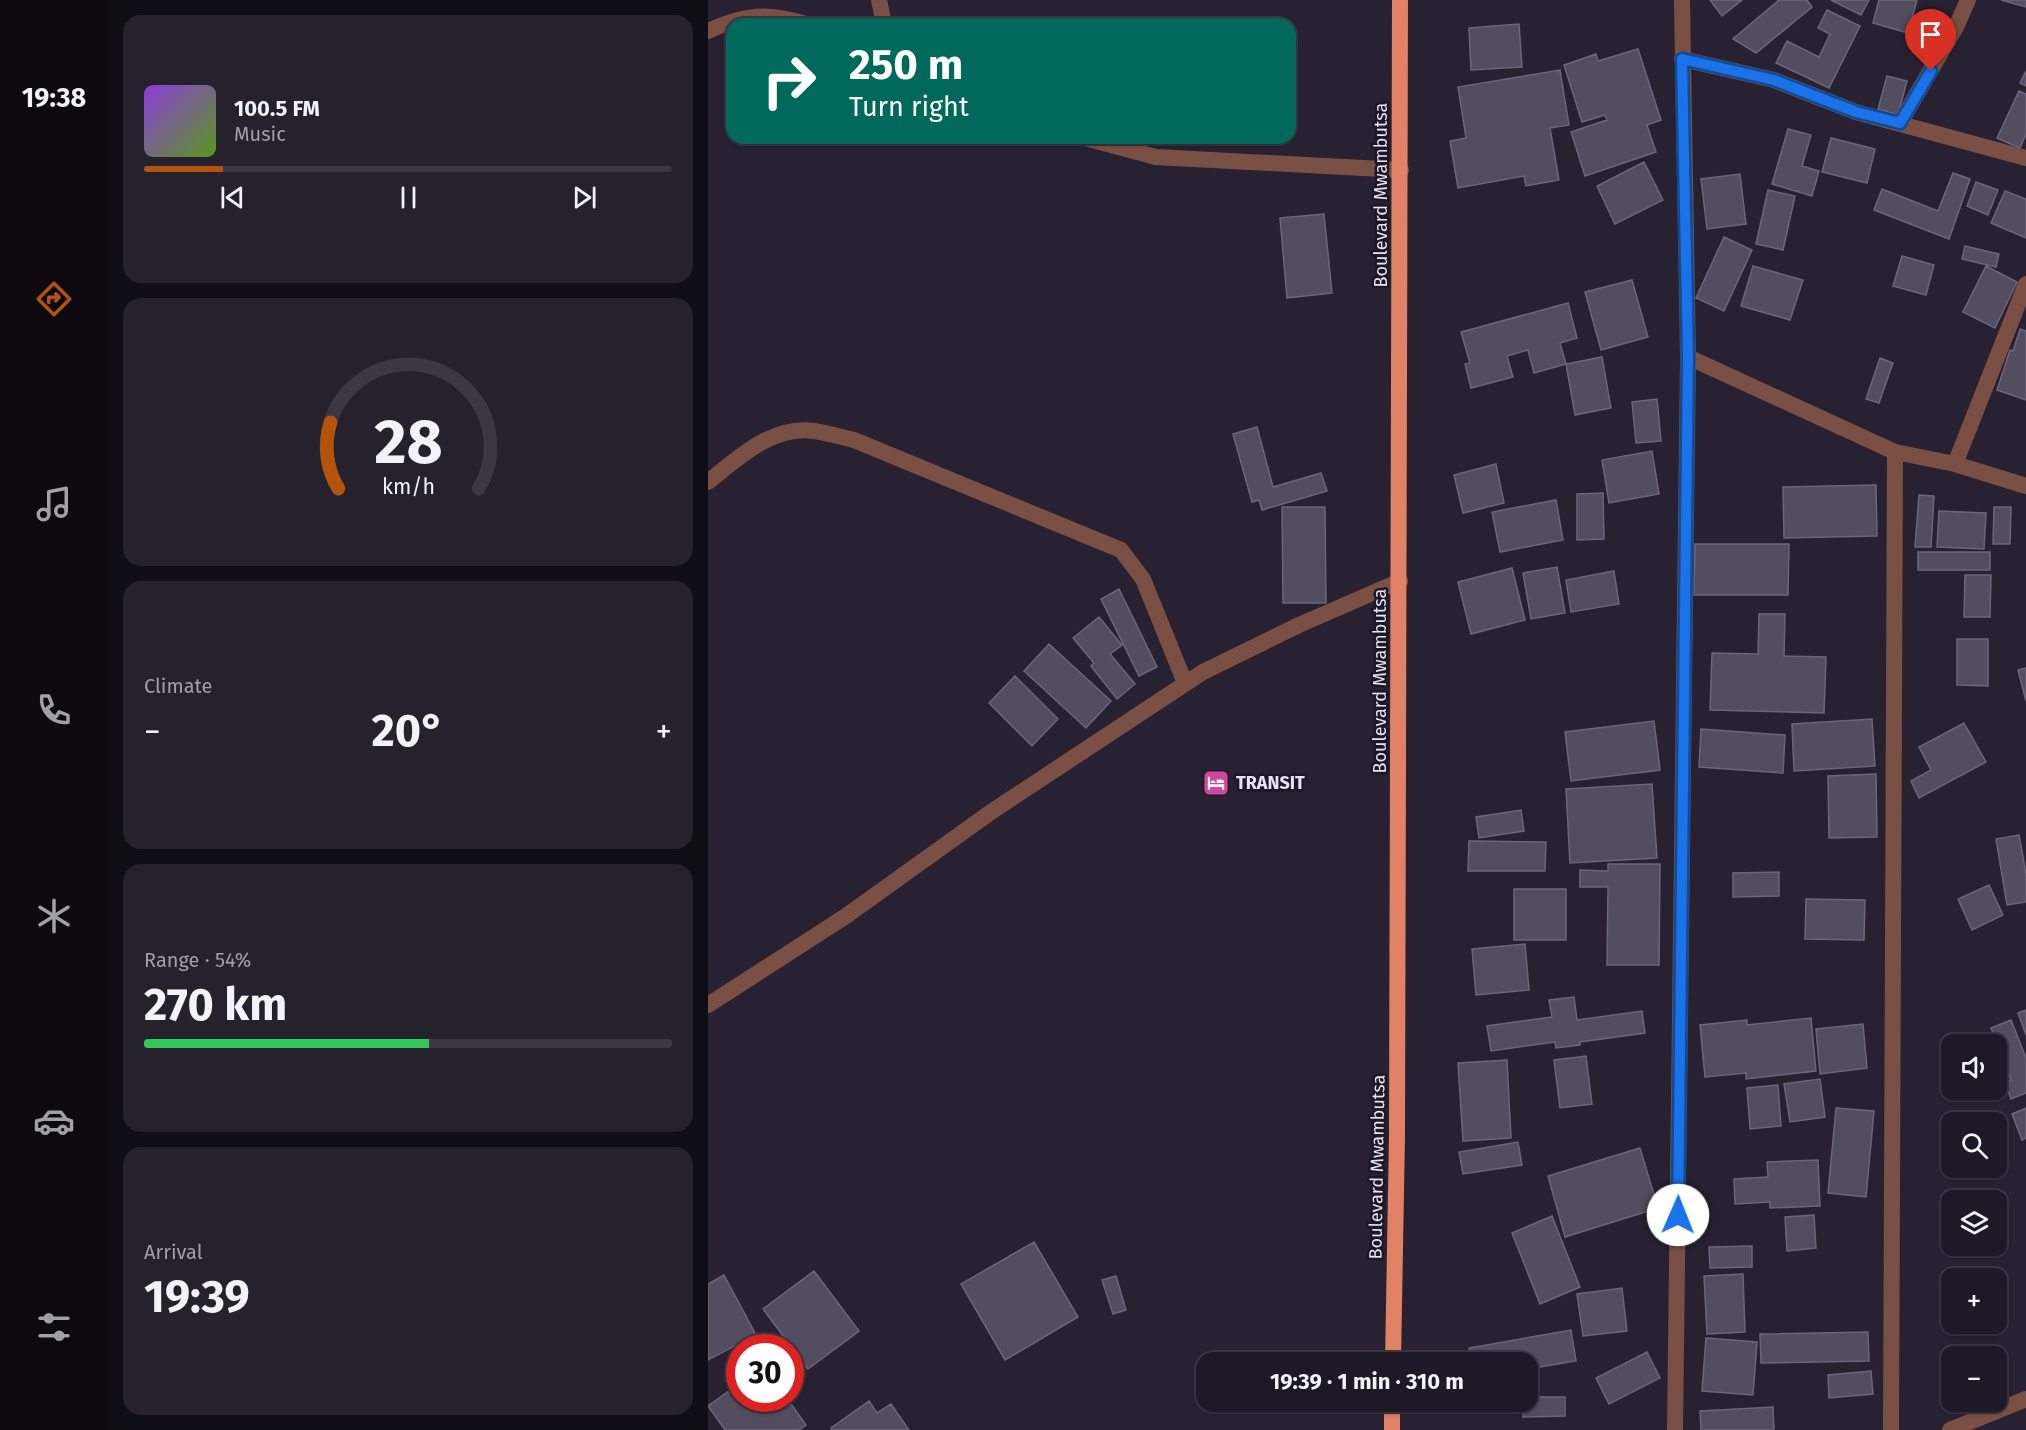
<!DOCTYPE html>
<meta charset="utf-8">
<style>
:root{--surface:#1d1926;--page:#25222e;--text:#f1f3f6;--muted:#a0a0a7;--line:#3b3843;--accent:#b45309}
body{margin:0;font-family:"Fira Sans",sans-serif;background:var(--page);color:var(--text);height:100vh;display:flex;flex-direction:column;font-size:22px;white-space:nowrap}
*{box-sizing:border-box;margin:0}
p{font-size:20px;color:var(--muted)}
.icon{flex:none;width:33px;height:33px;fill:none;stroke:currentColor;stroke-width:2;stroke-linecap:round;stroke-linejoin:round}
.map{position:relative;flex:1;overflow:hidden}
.sheet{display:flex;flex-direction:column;gap:15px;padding:15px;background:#100e15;width:600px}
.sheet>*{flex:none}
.guide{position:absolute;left:18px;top:18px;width:570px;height:126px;border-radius:18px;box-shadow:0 2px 4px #0004,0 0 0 2px var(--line);background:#00695c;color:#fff;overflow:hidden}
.controls{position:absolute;left:1233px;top:1034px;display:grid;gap:12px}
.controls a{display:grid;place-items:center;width:66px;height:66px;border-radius:12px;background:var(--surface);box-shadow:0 2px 4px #0004,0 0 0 2px var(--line);font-size:30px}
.speed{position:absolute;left:18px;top:1334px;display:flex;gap:12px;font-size:30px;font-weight:700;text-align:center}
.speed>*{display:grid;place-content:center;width:78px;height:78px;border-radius:50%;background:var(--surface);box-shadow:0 2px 4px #0004,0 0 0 2px var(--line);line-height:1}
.speed .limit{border:9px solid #d22;background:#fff;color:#111}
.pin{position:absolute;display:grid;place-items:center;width:51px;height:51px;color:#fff;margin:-62px -26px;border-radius:50% 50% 50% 0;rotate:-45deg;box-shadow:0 0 6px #0007}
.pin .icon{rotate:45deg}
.me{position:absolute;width:66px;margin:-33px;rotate:1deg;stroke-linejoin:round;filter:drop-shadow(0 0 4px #0008)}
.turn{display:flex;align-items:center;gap:21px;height:126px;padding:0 24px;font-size:27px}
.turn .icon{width:78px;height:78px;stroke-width:2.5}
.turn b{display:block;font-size:42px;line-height:51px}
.big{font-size:45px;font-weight:700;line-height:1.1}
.sheet .card{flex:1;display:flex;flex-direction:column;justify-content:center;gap:9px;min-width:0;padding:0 21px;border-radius:18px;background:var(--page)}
.sheet .dial{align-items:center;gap:0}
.dial svg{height:156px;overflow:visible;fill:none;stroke:var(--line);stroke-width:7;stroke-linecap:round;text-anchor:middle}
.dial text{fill:var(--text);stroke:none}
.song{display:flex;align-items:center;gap:18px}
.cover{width:72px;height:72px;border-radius:9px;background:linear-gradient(135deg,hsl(270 70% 55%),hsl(90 70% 35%))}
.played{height:6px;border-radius:3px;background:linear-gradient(90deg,var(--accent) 15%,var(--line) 15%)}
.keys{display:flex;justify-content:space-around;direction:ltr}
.heat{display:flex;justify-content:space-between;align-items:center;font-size:33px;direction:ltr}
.charge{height:9px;border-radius:4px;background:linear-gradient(90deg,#34c759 54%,var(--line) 0)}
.trip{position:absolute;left:488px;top:1352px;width:342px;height:60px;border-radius:18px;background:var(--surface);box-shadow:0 2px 4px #0004,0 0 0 2px var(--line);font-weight:700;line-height:60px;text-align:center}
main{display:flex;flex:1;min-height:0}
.tabs{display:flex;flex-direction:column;width:108px;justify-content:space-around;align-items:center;background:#0c0a0f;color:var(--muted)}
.tabs .icon{width:42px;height:42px}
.tabs .active{color:var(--accent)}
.tabs b{font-size:27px;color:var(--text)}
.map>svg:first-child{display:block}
</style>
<main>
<nav class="tabs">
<b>19:38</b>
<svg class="icon active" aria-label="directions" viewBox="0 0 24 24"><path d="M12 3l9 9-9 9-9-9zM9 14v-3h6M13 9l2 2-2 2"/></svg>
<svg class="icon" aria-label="music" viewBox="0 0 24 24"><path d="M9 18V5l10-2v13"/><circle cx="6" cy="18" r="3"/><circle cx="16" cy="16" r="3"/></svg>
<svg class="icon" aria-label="phone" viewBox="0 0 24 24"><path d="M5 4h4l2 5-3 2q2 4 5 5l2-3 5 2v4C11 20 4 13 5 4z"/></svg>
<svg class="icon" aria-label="climate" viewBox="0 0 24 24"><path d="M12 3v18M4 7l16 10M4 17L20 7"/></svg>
<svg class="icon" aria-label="car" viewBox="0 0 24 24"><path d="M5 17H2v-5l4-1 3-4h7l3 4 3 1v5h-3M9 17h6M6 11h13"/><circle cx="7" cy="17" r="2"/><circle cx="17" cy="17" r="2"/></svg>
<svg class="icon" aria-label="filters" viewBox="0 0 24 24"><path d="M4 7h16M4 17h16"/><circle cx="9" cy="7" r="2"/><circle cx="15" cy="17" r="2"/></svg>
</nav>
<section class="sheet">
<div class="card">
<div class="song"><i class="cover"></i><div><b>100.5 FM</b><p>Music</p></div></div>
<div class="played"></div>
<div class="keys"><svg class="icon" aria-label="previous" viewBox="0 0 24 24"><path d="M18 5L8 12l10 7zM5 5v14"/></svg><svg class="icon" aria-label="pause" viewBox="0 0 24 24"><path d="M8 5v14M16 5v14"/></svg><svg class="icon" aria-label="next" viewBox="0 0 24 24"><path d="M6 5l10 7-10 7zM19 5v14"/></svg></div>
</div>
<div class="card dial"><svg viewBox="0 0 100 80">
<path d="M14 69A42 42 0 1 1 86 69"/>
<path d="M14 69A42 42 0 0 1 10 35" stroke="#b45309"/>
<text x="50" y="56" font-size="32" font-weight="700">28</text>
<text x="50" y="72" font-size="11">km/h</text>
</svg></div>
<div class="card"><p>Climate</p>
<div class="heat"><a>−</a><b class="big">20°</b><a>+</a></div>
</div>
<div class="card"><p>Range · 54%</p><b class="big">270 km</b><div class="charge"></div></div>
<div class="card"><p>Arrival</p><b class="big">19:39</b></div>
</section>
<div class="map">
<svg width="1318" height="1430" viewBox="0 0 1318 1430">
<rect width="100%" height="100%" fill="#272132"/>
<path fill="#534d60" stroke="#6c667b" stroke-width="1.5" d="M1002 0H1034L1014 16Z
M1071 0H1099L1104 7 1048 53 1025 39Z
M1123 0H1161L1153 15Z
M1171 0H1209L1200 33 1165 23Z
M1293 0H1318V7Z
M1119 10 1152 26 1121 88 1068 63 1079 41 1111 57 1122 34 1110 28Z
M811 24 814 67 763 70 761 28Z
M930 49 953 120 939 125 948 152 877 176 863 132 899 120 897 115 874 122 856 65 888 54 890 61Z
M852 70 861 125 842 128 851 180 818 186 816 176 750 188 742 141 758 138 750 87Z
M1318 71V86L1312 83Z
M1179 76 1199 81 1190 115 1170 109Z
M1311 91 1318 94V134L1312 148 1289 138Z
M1080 129 1103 135 1094 166 1111 171 1104 196 1064 184Z
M1123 138 1167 149 1159 183 1114 172Z
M936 162 955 200 907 224 889 186Z
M1245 173 1262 179 1241 239 1166 210 1174 189 1230 211Z
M1032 174 1038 224 999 229 993 179Z
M1268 182 1290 190 1280 215 1259 206Z
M1060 190 1087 196 1075 250 1048 244Z
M1297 191 1318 199V238L1283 223Z
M616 214 624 293 579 298 572 218Z
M1016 237 1044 250 1016 311 988 298Z
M1257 246 1291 254 1288 267 1254 259Z
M1194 256 1226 265 1218 295 1185 286Z
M1045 266 1095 280 1082 320 1033 306Z
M1278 266 1309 282 1287 328 1255 312Z
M924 280 940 337 893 350 877 292Z
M860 303 869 338 852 343 858 364 826 373 820 350 799 356 805 377 763 388 757 364 762 363 753 332Z
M1312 329 1318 331V400L1289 390 1302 350 1305 351Z
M894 357 903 408 867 415 858 364Z
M1172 358 1185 363 1171 403 1158 399Z
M949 399 953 441 928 443 924 402Z
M549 427 565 487 613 473 619 491 554 510 551 500 544 502 525 434Z
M944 451 951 494 901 503 894 460Z
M788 464 796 503 755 513 746 475Z
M1168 485 1169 536 1076 538 1075 487Z
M895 493 896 539 869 540V494Z
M1211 495 1226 496 1223 547H1207Z
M848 500 855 540 792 552 784 512Z
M574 507H617L618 603H575Z
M1286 507H1303L1302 544H1285Z
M1231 511 1278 513 1276 549 1229 547Z
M987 544H1081L1080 595H986Z
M1210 552H1282V570H1210Z
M849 567 857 613 823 619 815 573Z
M804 568 817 620 763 634 750 582Z
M906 571 911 604 863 612 858 580Z
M1257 575H1283L1282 617H1256Z
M411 589 449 667 431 676 393 599Z
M1051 614H1077L1076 656 1118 657 1116 713 1002 710 1004 653 1050 654Z
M391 617 414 645 402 654 427 684 409 699 383 666 386 663 365 638Z
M1249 639H1280V686L1249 685Z
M341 644 403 701 378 728 316 671Z
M1318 668V701L1310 670Z
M307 676 350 719 324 746 281 703Z
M1164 719 1167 766 1086 771 1084 724Z
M946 721 952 770 863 781 857 732Z
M1256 723 1278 762 1211 798 1203 781 1223 770 1211 747Z
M993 729 1077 735 1075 773 991 767Z
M1168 774 1169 837 1121 838 1120 776Z
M944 784 949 858 862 863 858 789Z
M813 810 816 831 771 838 768 817Z
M1311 835 1318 874V902L1299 905 1288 839Z
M761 841 838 842 837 871H760Z
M900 864H952L951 965H899L900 887H872V870L900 871Z
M1071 872V896L1025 897V873Z
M1281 885 1295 915 1264 930 1250 899Z
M806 889H858V940H806Z
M1098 899 1157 900 1156 940 1097 939Z
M817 944 821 990 768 995 764 949Z
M866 997 869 1020 934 1011 937 1033 872 1042V1045L848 1048 847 1042 783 1051 779 1026 844 1017 841 1000Z
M1318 1010V1035L1310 1013Z
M1103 1018 1108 1071 1038 1079V1073L997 1077 992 1025 1039 1020V1025Z
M1303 1020 1318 1058V1093L1303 1099 1297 1082 1303 1080 1283 1028Z
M1155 1024 1159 1068 1112 1074 1108 1029Z
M878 1056 884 1104 852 1108 846 1060Z
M799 1060 803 1138 755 1141 750 1063Z
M1112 1079 1117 1117 1082 1122 1076 1084Z
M1070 1085 1073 1126 1042 1129 1039 1088Z
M1128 1108 1166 1111 1158 1197 1120 1193Z
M1318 1108V1138L1314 1140 1304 1114Z
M810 1142 814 1165 755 1174 751 1152Z
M932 1148 950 1208 857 1237 840 1176Z
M1110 1160 1112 1206 1062 1208V1202L1027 1204 1026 1179 1060 1177 1059 1162Z
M1106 1215 1108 1248 1079 1251 1077 1217Z
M844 1216 872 1287 832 1304 804 1233Z
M326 1242 370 1317 297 1360 253 1284Z
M1044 1246V1267L1002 1268 1001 1247Z
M106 1271 151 1331 100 1369 55 1309Z
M1035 1274 1037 1332 999 1334 996 1276Z
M16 1275 48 1335 0 1360V1284Z
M408 1276 418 1310 405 1314 394 1280Z
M914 1288 919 1331 875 1336 869 1294Z
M863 1330 868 1361 819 1369V1362H764L761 1348Z
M1160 1332 1161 1361 1053 1363 1052 1334Z
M998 1338 1049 1342 1045 1395 994 1391Z
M939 1352 952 1378 901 1404 888 1378Z
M1163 1371 1165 1394 1121 1398 1120 1375Z
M32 1383V1398H79L98 1425 91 1430H17L0 1406Z
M819 1397H857V1416L815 1417V1401H819Z
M161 1401 169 1413 183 1404 201 1430H124L123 1428Z
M1065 1407 1066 1430H993L992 1411Z"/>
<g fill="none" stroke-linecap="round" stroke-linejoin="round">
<path stroke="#7b5044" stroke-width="16" d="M171 0 176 24
M0 31C37 14 59 12 98 24
M974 59 1066 80 1148 112 1318 158
M1192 123 1248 27 1260 0
M377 138 448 157 693 170
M980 357 1187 452 1247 464 1318 486
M1247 464 1318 284
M0 482C30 458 64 425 106 431 119 433 133 437 146 440L413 550 435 579 477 683
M967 1430 980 357 974 0
M1183 1430 1187 452
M1242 1430 1318 1399"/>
<path stroke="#7b5044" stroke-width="16" d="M0 1005 138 916 283 812 495 672 591 625 692 581"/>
<path stroke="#e18165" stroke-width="16" d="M685 1362 689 1135 692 0
M684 1430V1401"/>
</g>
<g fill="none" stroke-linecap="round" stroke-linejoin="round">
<defs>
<path id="route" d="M970 1215 980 357 974 59 1066 80 1148 112 1192 123 1223 71"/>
</defs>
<use href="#route" stroke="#114b97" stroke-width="15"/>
<use href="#route" stroke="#1a73e8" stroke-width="10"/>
</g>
<defs>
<symbol id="hotel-square" viewBox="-11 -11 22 22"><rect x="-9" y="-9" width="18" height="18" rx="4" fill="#d1479c" stroke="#1d1828"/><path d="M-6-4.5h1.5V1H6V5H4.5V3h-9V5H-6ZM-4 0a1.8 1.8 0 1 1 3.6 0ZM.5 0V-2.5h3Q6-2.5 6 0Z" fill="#fff"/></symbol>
</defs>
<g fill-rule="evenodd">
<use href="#hotel-square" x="493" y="768" width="30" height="30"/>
</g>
<g text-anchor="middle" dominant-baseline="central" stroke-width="5" stroke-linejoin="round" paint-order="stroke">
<g font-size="18" fill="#e7e3ef" stroke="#1d1828">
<text transform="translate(673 195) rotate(-90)">Boulevard Mwambutsa</text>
<text transform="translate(672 681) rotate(-90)">Boulevard Mwambutsa</text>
<text transform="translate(669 1167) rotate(-89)">Boulevard Mwambutsa</text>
</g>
<g font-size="18" font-weight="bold" fill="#e7e3ef" stroke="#1d1828" text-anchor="start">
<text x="528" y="783">TRANSIT</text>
</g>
</g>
</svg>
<div class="controls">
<a><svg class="icon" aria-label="sound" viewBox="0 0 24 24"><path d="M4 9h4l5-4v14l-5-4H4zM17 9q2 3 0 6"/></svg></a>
<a><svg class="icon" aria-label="search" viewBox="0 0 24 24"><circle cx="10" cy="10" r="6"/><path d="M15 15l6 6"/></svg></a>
<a><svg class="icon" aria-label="layers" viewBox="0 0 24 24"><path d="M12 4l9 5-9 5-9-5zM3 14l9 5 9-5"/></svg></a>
<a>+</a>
<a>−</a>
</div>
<div class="speed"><div class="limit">30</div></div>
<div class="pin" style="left:1223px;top:71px;background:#d93025"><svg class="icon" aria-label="arrive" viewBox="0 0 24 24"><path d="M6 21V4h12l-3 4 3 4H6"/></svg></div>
<svg class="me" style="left:970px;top:1215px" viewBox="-20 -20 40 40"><circle r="19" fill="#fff"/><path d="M0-13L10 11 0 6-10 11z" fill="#1a73e8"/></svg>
<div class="trip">19:39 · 1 min · 310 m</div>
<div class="guide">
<div class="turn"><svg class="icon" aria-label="right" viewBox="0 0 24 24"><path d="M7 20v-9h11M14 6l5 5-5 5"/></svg><div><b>250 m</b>Turn right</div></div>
</div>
</div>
</main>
